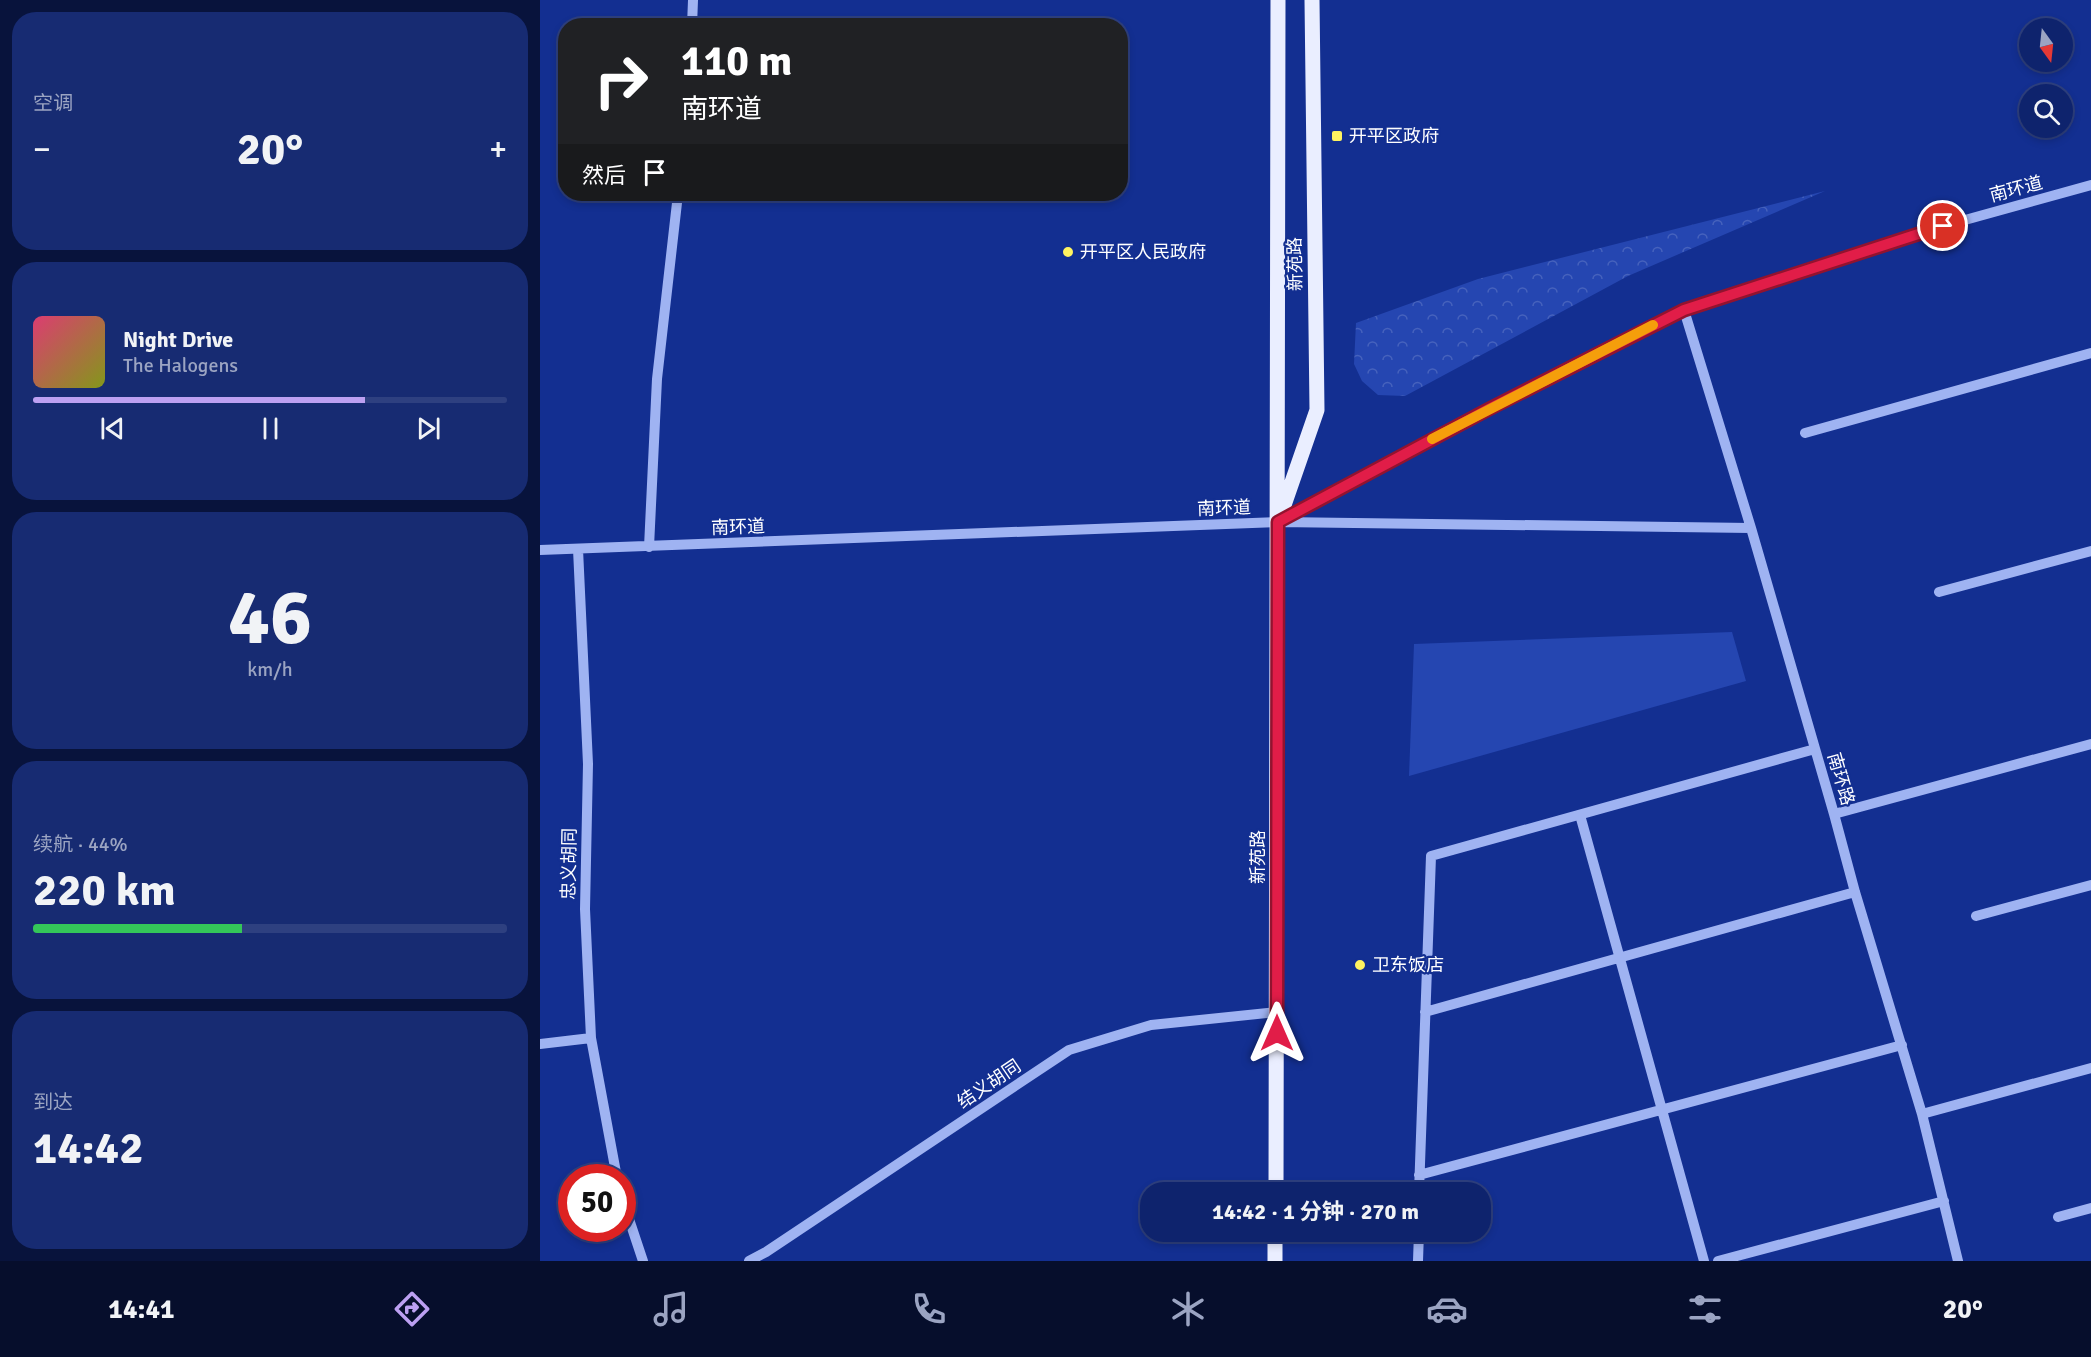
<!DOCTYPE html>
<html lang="zh">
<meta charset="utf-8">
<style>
:root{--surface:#0e236d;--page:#172b72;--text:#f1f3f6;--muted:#9ba4c2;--line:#2e4080;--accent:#bca0f2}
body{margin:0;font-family:Signika,"Noto Sans SC",sans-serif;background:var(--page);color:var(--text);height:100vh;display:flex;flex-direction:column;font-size:22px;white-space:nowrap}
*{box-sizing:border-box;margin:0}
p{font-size:20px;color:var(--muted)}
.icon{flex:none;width:33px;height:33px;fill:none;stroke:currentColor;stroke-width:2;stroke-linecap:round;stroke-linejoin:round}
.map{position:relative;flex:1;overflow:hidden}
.panel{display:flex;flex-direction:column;gap:12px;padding:12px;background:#08133c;width:540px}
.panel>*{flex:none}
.guide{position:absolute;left:18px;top:18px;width:570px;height:183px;border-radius:24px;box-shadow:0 3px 9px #0003,0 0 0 2px var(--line);background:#202124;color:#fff;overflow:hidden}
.needle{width:39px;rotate:165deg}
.buttons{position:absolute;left:1479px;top:18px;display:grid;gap:12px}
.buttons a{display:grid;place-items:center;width:54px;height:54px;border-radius:50%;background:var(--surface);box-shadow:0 3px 9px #0003,0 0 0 2px var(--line);font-size:30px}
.speed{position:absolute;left:18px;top:1164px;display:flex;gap:12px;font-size:30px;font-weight:700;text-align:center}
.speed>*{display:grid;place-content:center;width:78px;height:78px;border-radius:50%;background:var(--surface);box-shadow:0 3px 9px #0003,0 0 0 2px var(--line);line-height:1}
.speed .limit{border:9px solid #d22;background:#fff;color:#111}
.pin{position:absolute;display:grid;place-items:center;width:51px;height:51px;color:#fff;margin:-26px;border:3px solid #fff;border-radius:50%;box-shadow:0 2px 6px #0007}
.me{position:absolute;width:66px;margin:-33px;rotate:0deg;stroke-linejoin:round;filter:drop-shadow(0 0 4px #0008)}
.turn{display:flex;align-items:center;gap:21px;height:126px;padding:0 24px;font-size:27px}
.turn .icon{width:78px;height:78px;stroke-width:2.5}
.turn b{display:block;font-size:42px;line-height:51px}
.then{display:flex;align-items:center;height:57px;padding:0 24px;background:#0003;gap:12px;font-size:22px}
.big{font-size:45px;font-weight:700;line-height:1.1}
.panel .widget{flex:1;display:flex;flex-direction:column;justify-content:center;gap:9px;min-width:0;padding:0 21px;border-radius:24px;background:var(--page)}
.panel .dial{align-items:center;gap:0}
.dial b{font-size:78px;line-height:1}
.song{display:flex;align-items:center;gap:18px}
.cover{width:72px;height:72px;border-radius:9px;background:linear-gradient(135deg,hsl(340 70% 55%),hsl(70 70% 35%))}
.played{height:6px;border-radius:3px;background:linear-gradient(90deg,var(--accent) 70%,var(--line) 70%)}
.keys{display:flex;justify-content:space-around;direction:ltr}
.heat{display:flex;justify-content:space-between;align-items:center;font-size:33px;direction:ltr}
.charge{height:9px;border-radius:4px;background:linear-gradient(90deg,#34c759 44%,var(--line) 0)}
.trip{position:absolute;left:600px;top:1182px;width:351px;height:60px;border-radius:24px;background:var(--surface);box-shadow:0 3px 9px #0003,0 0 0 2px var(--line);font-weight:700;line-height:60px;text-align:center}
.menu{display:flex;height:96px;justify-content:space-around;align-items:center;background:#060e2c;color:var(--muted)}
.menu .icon{width:42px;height:42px}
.menu .selected{color:var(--accent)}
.menu b{font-size:27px;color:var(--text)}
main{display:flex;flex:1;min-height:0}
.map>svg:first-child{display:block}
</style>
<main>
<section class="panel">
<div class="widget"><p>空调</p>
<div class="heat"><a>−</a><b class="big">20°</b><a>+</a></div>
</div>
<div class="widget">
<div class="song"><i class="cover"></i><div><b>Night Drive</b><p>The Halogens</p></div></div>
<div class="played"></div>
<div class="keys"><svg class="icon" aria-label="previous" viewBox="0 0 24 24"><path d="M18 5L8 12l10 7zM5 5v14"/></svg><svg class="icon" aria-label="pause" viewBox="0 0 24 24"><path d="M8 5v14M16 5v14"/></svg><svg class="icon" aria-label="next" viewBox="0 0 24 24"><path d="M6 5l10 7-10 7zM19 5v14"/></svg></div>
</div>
<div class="widget dial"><b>46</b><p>km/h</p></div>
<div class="widget"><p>续航 · 44%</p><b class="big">220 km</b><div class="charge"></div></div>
<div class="widget"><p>到达</p><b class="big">14:42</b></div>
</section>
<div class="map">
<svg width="1551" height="1261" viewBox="0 0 1551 1261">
<defs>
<pattern id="forest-crowns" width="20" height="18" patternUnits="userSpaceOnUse" patternTransform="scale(1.5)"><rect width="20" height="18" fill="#2546b1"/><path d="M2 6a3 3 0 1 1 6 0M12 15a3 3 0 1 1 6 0" fill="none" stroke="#4662bd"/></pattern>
</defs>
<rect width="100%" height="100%" fill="#132f91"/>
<path fill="url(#forest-crowns)" d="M1285 191 1088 276 865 396 838 395 822 381 814 364 816 323 938 279Z"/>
<path fill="#2546b1" d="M1192 632 1206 681 869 776 874 644Z"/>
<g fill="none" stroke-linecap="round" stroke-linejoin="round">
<path stroke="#9fb3f2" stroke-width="10" d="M152 26 153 0
M1144 310 1211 528 1294 814 1315 892 1382 1114 1418 1261
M1265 433 1551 353
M741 520 949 409 1144 310 1425 220 1551 185
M109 547 117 379 138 194
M38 549 48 764 45 909 51 1038 77 1178
M0 550 738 522 1211 528
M1399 592 1551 551
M1294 814 1551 744
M1040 815 1164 1261
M1436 916 1551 885
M885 1012 1315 892
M0 1044 51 1038
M1382 1114 1551 1068
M879 1175 1362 1045
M879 1192 891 856 1275 749
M82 1198 103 1261
M1518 1217 1551 1208
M209 1261 226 1252 529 1050 611 1025 737 1012
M878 1261 879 1232
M1178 1261 1404 1201"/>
<path stroke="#eaeeff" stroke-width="15" d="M742 511 777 410 772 0
M736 1192 738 0
M735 1261V1232"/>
</g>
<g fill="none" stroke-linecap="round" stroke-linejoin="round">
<defs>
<path id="route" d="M737 1033 738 522 949 409 1144 310 1403 226"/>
</defs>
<use href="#route" stroke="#92132f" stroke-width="15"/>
<use href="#route" stroke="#e11d48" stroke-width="10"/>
<path stroke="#f59e0b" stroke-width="10" d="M892 439 1113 325"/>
</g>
<g fill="#fff360" stroke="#132f91" stroke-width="2">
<rect x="791" y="130" width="12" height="12" rx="3"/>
<circle cx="528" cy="252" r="6"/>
<circle cx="820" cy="965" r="6"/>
</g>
<g text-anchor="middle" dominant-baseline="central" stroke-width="4.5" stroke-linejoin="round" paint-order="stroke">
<g font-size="18" fill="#fff" stroke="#132f91" text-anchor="start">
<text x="809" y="136">开平区政府</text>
<text x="540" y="252">开平区人民政府</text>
<text x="832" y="965">卫东饭店</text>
</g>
<g font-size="18" fill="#fff" stroke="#132f91">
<text transform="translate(1476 189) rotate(-15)">南环道</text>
<text transform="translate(755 264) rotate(-91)">新苑路</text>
<text transform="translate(684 508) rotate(-2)">南环道</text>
<text transform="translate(198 527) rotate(-2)">南环道</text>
<text transform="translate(1301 779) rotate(74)">南环路</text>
<text transform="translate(718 857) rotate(-90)">新苑路</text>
<text transform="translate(29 864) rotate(-89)">忠义胡同</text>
<text transform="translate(449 1084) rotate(-34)">结义胡同</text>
</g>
</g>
</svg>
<div class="buttons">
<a><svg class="needle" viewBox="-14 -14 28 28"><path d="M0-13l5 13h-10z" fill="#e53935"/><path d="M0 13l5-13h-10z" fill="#9ba4c2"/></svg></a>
<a><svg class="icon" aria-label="search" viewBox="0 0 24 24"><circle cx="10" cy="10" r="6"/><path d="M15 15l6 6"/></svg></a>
</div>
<div class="speed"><div class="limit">50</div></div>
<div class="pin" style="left:1403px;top:226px;background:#d93025"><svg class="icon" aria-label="arrive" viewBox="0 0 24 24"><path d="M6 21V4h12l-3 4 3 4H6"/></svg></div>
<svg class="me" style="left:737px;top:1033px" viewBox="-20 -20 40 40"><path d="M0-17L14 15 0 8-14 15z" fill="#e11d48" stroke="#fff" stroke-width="4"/></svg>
<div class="trip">14:42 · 1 分钟 · 270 m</div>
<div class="guide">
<div class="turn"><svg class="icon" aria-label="right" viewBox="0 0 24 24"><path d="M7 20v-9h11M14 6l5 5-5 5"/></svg><div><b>110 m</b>南环道</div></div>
<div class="then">然后<svg class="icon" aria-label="arrive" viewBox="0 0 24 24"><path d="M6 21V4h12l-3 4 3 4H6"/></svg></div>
</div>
</div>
</main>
<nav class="menu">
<b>14:41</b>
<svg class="icon selected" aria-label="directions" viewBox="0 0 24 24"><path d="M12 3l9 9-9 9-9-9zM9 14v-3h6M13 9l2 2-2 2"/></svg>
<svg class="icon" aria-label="music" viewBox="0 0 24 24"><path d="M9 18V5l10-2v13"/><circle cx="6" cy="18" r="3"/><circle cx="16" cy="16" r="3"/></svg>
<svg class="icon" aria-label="phone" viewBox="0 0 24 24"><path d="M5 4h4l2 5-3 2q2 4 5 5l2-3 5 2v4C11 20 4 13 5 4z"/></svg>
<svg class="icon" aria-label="climate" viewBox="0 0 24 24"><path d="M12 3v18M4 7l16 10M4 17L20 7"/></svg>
<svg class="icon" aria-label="car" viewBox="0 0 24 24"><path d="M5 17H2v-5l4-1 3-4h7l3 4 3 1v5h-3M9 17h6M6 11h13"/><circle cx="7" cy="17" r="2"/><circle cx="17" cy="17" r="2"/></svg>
<svg class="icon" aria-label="filters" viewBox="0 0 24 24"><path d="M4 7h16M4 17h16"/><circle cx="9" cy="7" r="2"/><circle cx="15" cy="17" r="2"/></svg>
<b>20°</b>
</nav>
